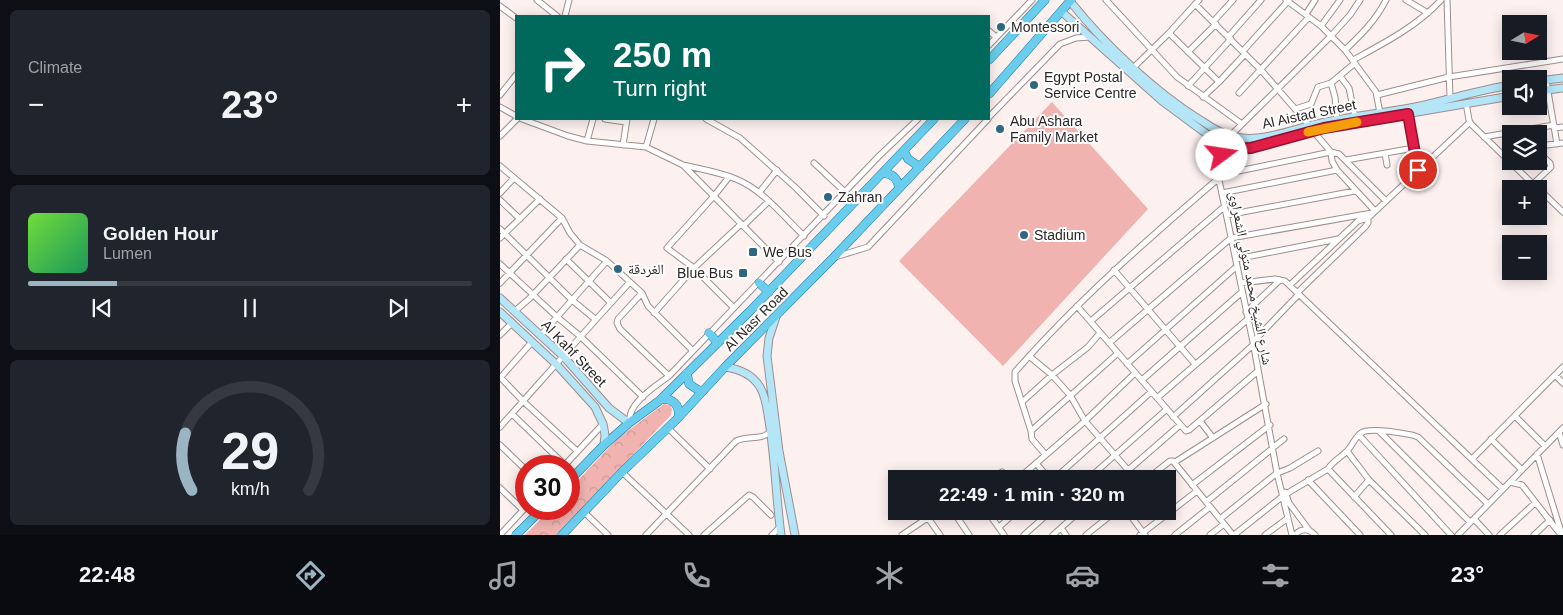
<!DOCTYPE html>
<meta charset="utf-8">
<style>
:root{--surface:#171b24;--page:#20242c;--text:#f1f3f6;--muted:#9ea1a6;--line:#363941;--accent:#9ab4c1}
body{margin:0;font-family:Arial,"Noto Naskh Arabic",sans-serif;background:var(--page);color:var(--text);height:100vh;display:flex;flex-direction:column;font-size:19px;white-space:nowrap}
*{box-sizing:border-box;margin:0}
p{font-size:16px;color:var(--muted)}
.icon{flex:none;width:28px;height:28px;fill:none;stroke:currentColor;stroke-width:2;stroke-linecap:round;stroke-linejoin:round}
.map{position:relative;flex:1;overflow:hidden}
.sheet{display:flex;flex-direction:column;gap:10px;padding:10px;background:#0d0f14;width:500px}
.sheet>*{flex:none}
.guide{position:absolute;left:15px;top:15px;width:475px;height:105px;border-radius:0px;box-shadow:0 2px 12px #0003;background:#00695c;color:#fff;overflow:hidden}
.needle{width:32px;rotate:80deg}
.buttons{position:absolute;left:1002px;top:15px;display:grid;gap:10px}
.buttons a{display:grid;place-items:center;width:45px;height:45px;border-radius:0px;background:var(--surface);box-shadow:0 2px 12px #0003;font-size:25px}
.speed{position:absolute;left:15px;top:455px;display:flex;gap:10px;font-size:25px;font-weight:700;text-align:center}
.speed>*{display:grid;place-content:center;width:65px;height:65px;border-radius:50%;background:var(--surface);box-shadow:0 2px 12px #0003;line-height:1}
.speed .limit{border:8px solid #d22;background:#fff;color:#111}
.pin{position:absolute;display:grid;place-items:center;width:42px;height:42px;color:#fff;margin:-21px;border:2px solid #fff;border-radius:50%;box-shadow:0 1px 5px #0007}
.me{position:absolute;width:55px;margin:-28px;rotate:76deg;stroke-linejoin:round;filter:drop-shadow(0 0 4px #0008)}
.turn{display:flex;align-items:center;gap:18px;height:105px;padding:0 15px;font-size:22px}
.turn .icon{width:65px;height:65px;stroke-width:2.5}
.turn b{display:block;font-size:35px;line-height:42px}
.big{font-size:38px;font-weight:700;line-height:1.1}
.sheet .widget{flex:1;display:flex;flex-direction:column;justify-content:center;gap:8px;min-width:0;padding:0 18px;border-radius:8px;background:var(--page)}
.sheet .dial{align-items:center;gap:0}
.dial svg{height:130px;overflow:visible;fill:none;stroke:var(--line);stroke-width:7;stroke-linecap:round;text-anchor:middle}
.dial text{fill:var(--text);stroke:none}
.song{display:flex;align-items:center;gap:15px}
.cover{width:60px;height:60px;border-radius:8px;background:linear-gradient(135deg,hsl(100 70% 55%),hsl(150 70% 35%))}
.played{height:5px;border-radius:2px;background:linear-gradient(90deg,var(--accent) 20%,var(--line) 20%)}
.keys{display:flex;justify-content:space-around;direction:ltr}
.heat{display:flex;justify-content:space-between;align-items:center;font-size:28px;direction:ltr}
.trip{position:absolute;left:388px;top:470px;width:288px;height:50px;border-radius:0px;background:var(--surface);box-shadow:0 2px 12px #0003;font-weight:700;line-height:50px;text-align:center}
.tabs{display:flex;height:80px;justify-content:space-around;align-items:center;background:#090b0e;color:var(--muted)}
.tabs .icon{width:35px;height:35px}
.tabs .on{color:var(--accent)}
.tabs b{font-size:22px;color:var(--text)}
main{display:flex;flex:1;min-height:0}
.map>svg:first-child{display:block}
</style>
<main>
<section class="sheet">
<div class="widget"><p>Climate</p>
<div class="heat"><a>−</a><b class="big">23°</b><a>+</a></div>
</div>
<div class="widget">
<div class="song"><i class="cover"></i><div><b>Golden Hour</b><p>Lumen</p></div></div>
<div class="played"></div>
<div class="keys"><svg class="icon" aria-label="previous" viewBox="0 0 24 24"><path d="M18 5L8 12l10 7zM5 5v14"/></svg><svg class="icon" aria-label="pause" viewBox="0 0 24 24"><path d="M8 5v14M16 5v14"/></svg><svg class="icon" aria-label="next" viewBox="0 0 24 24"><path d="M6 5l10 7-10 7zM19 5v14"/></svg></div>
</div>
<div class="widget dial"><svg viewBox="0 0 100 80">
<path d="M14 69A42 42 0 1 1 86 69"/>
<path d="M14 69A42 42 0 0 1 10 34" stroke="#9ab4c1"/>
<text x="50" y="56" font-size="32" font-weight="700">29</text>
<text x="50" y="72" font-size="11">km/h</text>
</svg></div>
</section>
<div class="map">
<svg width="1063" height="535" viewBox="0 0 1063 535">
<defs>
<pattern id="park-crowns" width="20" height="18" patternUnits="userSpaceOnUse" patternTransform="scale(1.25)"><rect width="20" height="18" fill="#f1b3b0"/><path d="M2 6a3 3 0 1 1 6 0M12 15a3 3 0 1 1 6 0" fill="none" stroke="#cf9a97"/></pattern>
</defs>
<rect width="100%" height="100%" fill="#fdf1f0"/>
<path fill="url(#park-crowns)" d="M164 404 170 405 172 409 171 415 57 535H25L51 509H69V490L118 438Z"/>
<path fill="#f1b3b0" d="M552 102 648 209 503 366 399 261Z"/>
<g fill="none" stroke-linecap="round" stroke-linejoin="round">
<defs>
<path id="street" d="M37 0 57 16
M606 0 677 77 742 124
M786 0 821 26 845 50 876 92 880 113
M906 0 928 13
M947 0 950 98
M695 4 761 70 810 126
M0 6 16 18
M806 14 815 0
M65 16 69 0
M713 22 733 0
M821 26 840 0
M489 31 496 37
M669 33 719 82
M729 36 761 0
M489 45 532 0
M845 50C861 35 876 20 886 0
M743 51 789 0
M688 52 716 24
M853 60C884 43 916 27 941 0
M634 67 669 33 699 0
M840 76 849 88 855 117
M1046 80 1057 144
M831 83 835 97 837 120
M688 86 731 39
M739 93 809 17
M0 95 16 75
M877 95 949 77 1063 59
M703 97 719 82 745 54
M966 103 969 120 971 124 1038 189
M0 107 16 116
M795 109 811 104 818 87 831 83 855 63
M908 114 918 170
M489 117 560 44 576 38 590 37
M22 119 68 136 87 141 146 147 183 165 279 262
M105 119 126 122
M206 119 240 138 295 187 324 216
M1054 128 1063 127
M813 131 831 152 832 161 837 170 875 211
M726 134C718 139 714 146 714 156L753 342 777 473 792 535
M0 136 17 119
M730 136 831 36 850 15 860 0
M984 137 1054 125
M87 141 93 119
M123 145 127 119
M1039 146 1063 143
M146 147 154 119
M885 153 887 165
M846 160 914 148
M716 161C724 151 736 152 736 137
M314 163 345 192
M183 165C201 169 219 172 236 179 263 190 283 216 304 236
M0 166 62 218 70 233 80 245 107 261 142 293 148 306 193 351
M719 175 831 152 839 154 886 201
M1033 184 1051 167 1050 163 1039 153
M1039 189 1063 212
M0 193 14 178
M259 193 277 170
M722 193 837 170
M0 200 20 219
M727 215 855 191
M243 226 269 201
M0 229 72 300 41 335
M0 238 40 199
M335 257 368 247 488 119
M66 259 111 303
M736 259 838 239
M0 264 57 317 80 336 143 397
M614 270 695 364
M0 283 62 218
M741 283 775 279 785 281 1003 489
M790 285 858 221 868 218 970 122
M142 293 118 319 117 323 120 329 169 376
M797 293 865 227 868 223V218
M577 306 686 431 689 430 758 371
M234 308 194 268 241 224
M15 311 30 298 80 245
M746 312 780 280
M154 313 194 268 167 248 214 196 229 177
M95 319 72 300 107 261
M591 321 725 206
M0 335 12 323
M753 342 799 294
M609 343 731 238 872 213
M618 353 531 431 515 381V372C577 301 648 239 719 178
M529 356 552 375 570 395 585 421 628 470
M627 364 737 266
M1055 375 1063 383
M0 377 23 401 77 451
M0 378 32 342
M642 380 742 292
M657 398 748 319
M522 402 552 375 588 347 600 333
M12 414 65 465
M1015 416 1045 446
M673 417 753 345
M700 421 713 438
M130 423C126 404 156 386 169 376L379 156 418 119
M0 427C43 379 86 330 130 282
M168 428 210 469
M531 431 532 439 545 454
M880 432 970 522
M1059 432 1063 445
M859 435 951 535
M991 439 1022 470
M0 445 26 470
M775 446 784 439
M847 451 869 480 925 535
M1037 454 1062 535
M972 459 1063 367
M675 462 766 404
M536 463 549 479
M64 466 103 424
M828 469 891 535
M122 472 189 535
M780 472 790 468 818 451
M493 479 502 472
M518 479 585 421 635 373
M554 479 651 392
M588 479 667 409
M618 479 680 425
M647 479 670 461H673L733 535
M808 480 860 535
M1010 482 1022 485 1061 535
M692 485 770 425
M0 488 23 510
M785 492 789 503 809 530
M786 494 828 469C833 461 840 458 846 452 852 447 854 438 861 433 869 427 901 433 912 435L918 437 988 504
M854 497 869 480
M706 502 773 448
M453 511 469 535
M487 511 504 535
M627 511 645 535
M84 512 108 535
M428 518 440 535
M720 519 777 473
M974 519 989 535
M499 527 517 511
M561 528 566 535
M0 535 26 507
M146 535 236 441C248 435 260 441 270 432
M204 535 249 495 253 497 271 515
M272 535 280 527
M402 535 438 511
M524 535 551 511
M553 535 580 511
M586 535 616 511
M640 535 697 491
M675 535 710 507
M710 535 724 524
M734 535 783 496
M765 535 788 518
M795 535C801 528 809 528 815 535
M958 535 1063 428
M1000 535 1035 503
M1034 535 1050 520"/>
<path id="secondary" d="M570 1C603 43 656 93 702 121 712 128 723 135 736 137 762 143 795 128 821 123 852 116 884 113 915 107 947 100 979 90 1011 85
M562 12 662 101 716 141 724 146 733 149 751 148 835 126 1011 96
M1039 81 1063 78
M1039 91 1063 88
M0 298 64 357 109 408 129 423
M0 312 57 365 95 407 103 424 105 435 104 445
M276 317 269 338 267 356 279 451 295 535
M225 367C240 369 252 374 260 387 266 397 267 409 269 421 275 458 276 497 281 535"/>
<path id="primary" d="M489 60 545 0
M489 94 571 0
M404 151 408 159 420 167
M384 173C393 174 398 179 399 188
M259 283 269 292
M209 333 218 343
M187 373 189 384 198 390 203 391
M160 400C172 397 181 405 178 418
M69 481 104 445 129 423 159 401 251 310 434 119
M16 535 42 509
M62 535 122 472 178 418 225 367 334 257 465 119"/>
</defs>
<use href="#street" stroke="#9f8d8c" stroke-width="7"/>
<use href="#secondary" stroke="#9f8d8c" stroke-width="9"/>
<use href="#primary" stroke="#147ca0" stroke-width="9"/>
<use href="#street" stroke="#fff" stroke-width="5"/>
<use href="#secondary" stroke="#b4e6f7" stroke-width="7"/>
<use href="#primary" stroke="#6acdee" stroke-width="8"/>
</g>
<g fill="none" stroke-linecap="round" stroke-linejoin="round">
<defs>
<path id="route" d="M722 155 733 149 751 148 824 128 908 114 918 170"/>
</defs>
<use href="#route" stroke="#92132f" stroke-width="12"/>
<use href="#route" stroke="#e11d48" stroke-width="9"/>
<path stroke="#f59e0b" stroke-width="9" d="M808 132 857 122"/>
</g>
<g fill="#2f6781" stroke="#fff" stroke-width="2">
<circle cx="501" cy="27" r="5"/>
<circle cx="534" cy="85" r="5"/>
<circle cx="500" cy="129" r="5"/>
<circle cx="328" cy="197" r="5"/>
<circle cx="524" cy="235" r="5"/>
<rect x="248" y="247" width="10" height="10" rx="2.5"/>
<circle cx="118" cy="269" r="5"/>
<rect x="238" y="268" width="10" height="10" rx="2.5"/>
</g>
<g text-anchor="middle" dominant-baseline="central" stroke-width="4" stroke-linejoin="round" paint-order="stroke">
<g font-size="14" fill="#2d2525" stroke="#fff" text-anchor="start">
<text x="511" y="27">Montessori</text>
<text x="544" y="77">Egypt Postal<tspan x="544" dy="16">Service Centre</tspan></text>
<text x="510" y="121">Abu Ashara<tspan x="510" dy="16">Family Market</tspan></text>
<text x="338" y="197">Zahran</text>
<text x="534" y="235">Stadium</text>
<text x="263" y="252">We Bus</text>
<text x="128" y="269">الغردقة</text>
<text x="233" y="273" text-anchor="end">Blue Bus</text>
</g>
<g font-size="14" fill="#2d2525" stroke="#fff">
<text transform="translate(809 114) rotate(-12)">Al Aistad Street</text>
<text transform="translate(751 278) rotate(79)">شارع الشيخ محمد متولي الشعراوى</text>
<text transform="translate(256 319) rotate(-45)">Al Nasr Road</text>
<text transform="translate(74 353) rotate(46)">Al Kahf Street</text>
</g>
</g>
</svg>
<div class="buttons">
<a><svg class="needle" viewBox="-14 -14 28 28"><path d="M0-13l5 13h-10z" fill="#e53935"/><path d="M0 13l5-13h-10z" fill="#9ea1a6"/></svg></a>
<a><svg class="icon" aria-label="sound" viewBox="0 0 24 24"><path d="M4 9h4l5-4v14l-5-4H4zM17 9q2 3 0 6"/></svg></a>
<a><svg class="icon" aria-label="layers" viewBox="0 0 24 24"><path d="M12 4l9 5-9 5-9-5zM3 14l9 5 9-5"/></svg></a>
<a>+</a>
<a>−</a>
</div>
<div class="speed"><div class="limit">30</div></div>
<div class="pin" style="left:918px;top:170px;background:#d93025"><svg class="icon" aria-label="arrive" viewBox="0 0 24 24"><path d="M6 21V4h12l-3 4 3 4H6"/></svg></div>
<svg class="me" style="left:722px;top:155px" viewBox="-20 -20 40 40"><circle r="19" fill="#fff"/><path d="M0-13L10 11 0 6-10 11z" fill="#e11d48"/></svg>
<div class="trip">22:49 · 1 min · 320 m</div>
<div class="guide">
<div class="turn"><svg class="icon" aria-label="right" viewBox="0 0 24 24"><path d="M7 20v-9h11M14 6l5 5-5 5"/></svg><div><b>250 m</b>Turn right</div></div>
</div>
</div>
</main>
<nav class="tabs">
<b>22:48</b>
<svg class="icon on" aria-label="directions" viewBox="0 0 24 24"><path d="M12 3l9 9-9 9-9-9zM9 14v-3h6M13 9l2 2-2 2"/></svg>
<svg class="icon" aria-label="music" viewBox="0 0 24 24"><path d="M9 18V5l10-2v13"/><circle cx="6" cy="18" r="3"/><circle cx="16" cy="16" r="3"/></svg>
<svg class="icon" aria-label="phone" viewBox="0 0 24 24"><path d="M5 4h4l2 5-3 2q2 4 5 5l2-3 5 2v4C11 20 4 13 5 4z"/></svg>
<svg class="icon" aria-label="climate" viewBox="0 0 24 24"><path d="M12 3v18M4 7l16 10M4 17L20 7"/></svg>
<svg class="icon" aria-label="car" viewBox="0 0 24 24"><path d="M5 17H2v-5l4-1 3-4h7l3 4 3 1v5h-3M9 17h6M6 11h13"/><circle cx="7" cy="17" r="2"/><circle cx="17" cy="17" r="2"/></svg>
<svg class="icon" aria-label="filters" viewBox="0 0 24 24"><path d="M4 7h16M4 17h16"/><circle cx="9" cy="7" r="2"/><circle cx="15" cy="17" r="2"/></svg>
<b>23°</b>
</nav>
